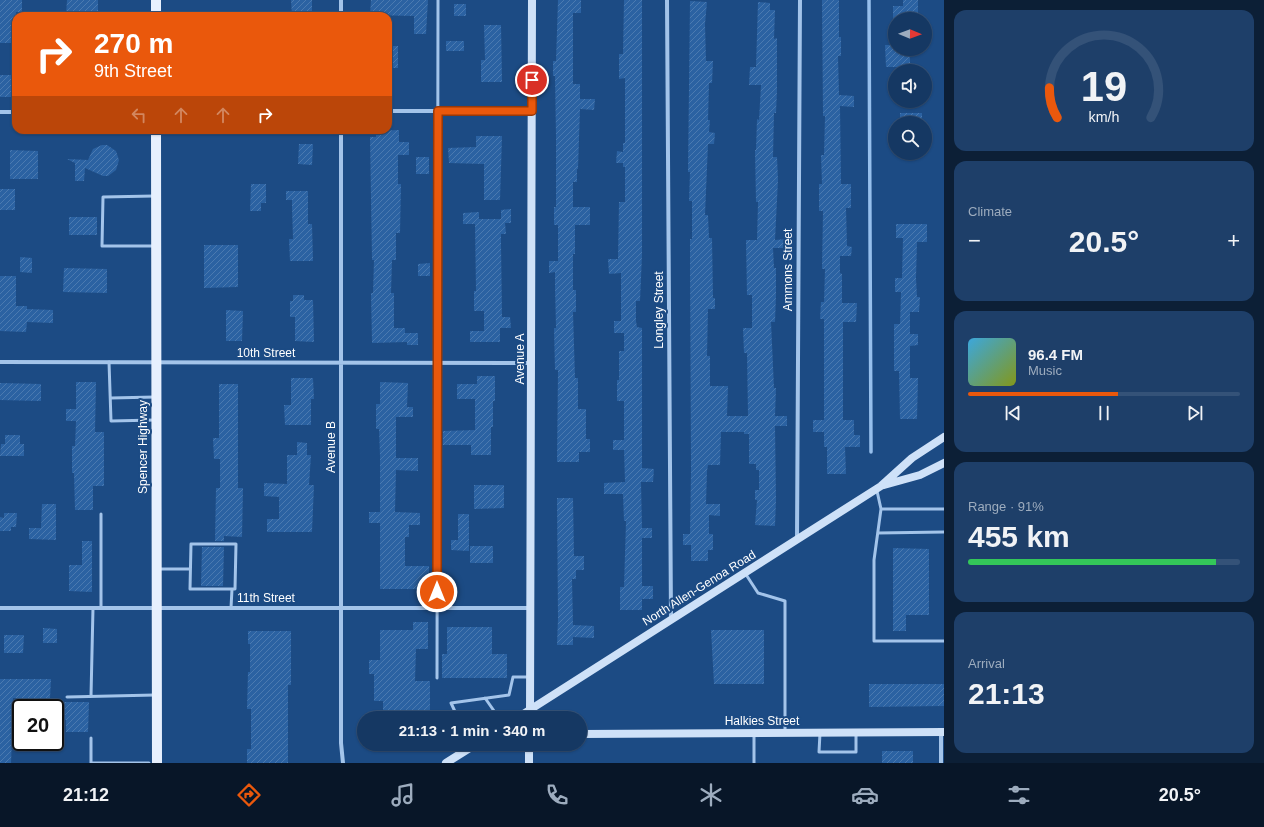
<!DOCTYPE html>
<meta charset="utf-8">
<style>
:root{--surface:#153863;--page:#1e3f69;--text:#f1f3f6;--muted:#9dacbe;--line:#345278;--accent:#ea580c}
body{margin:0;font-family:Arial,sans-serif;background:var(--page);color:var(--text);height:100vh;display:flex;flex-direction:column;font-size:15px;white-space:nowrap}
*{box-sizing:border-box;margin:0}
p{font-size:13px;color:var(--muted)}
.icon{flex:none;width:22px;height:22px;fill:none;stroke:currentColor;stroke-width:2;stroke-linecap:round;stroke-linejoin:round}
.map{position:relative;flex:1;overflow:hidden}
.sheet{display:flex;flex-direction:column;gap:10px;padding:10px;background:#0c1f36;width:320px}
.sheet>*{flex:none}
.hud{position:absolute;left:12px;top:12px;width:380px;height:122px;border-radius:12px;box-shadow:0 1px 3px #0004,0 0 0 1px var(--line);background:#ea580c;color:#fff;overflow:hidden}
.needle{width:26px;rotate:91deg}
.controls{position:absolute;left:888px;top:12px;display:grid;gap:8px}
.controls a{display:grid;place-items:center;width:44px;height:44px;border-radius:50%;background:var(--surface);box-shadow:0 1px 3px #0004,0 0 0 1px var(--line);font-size:20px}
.speed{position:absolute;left:12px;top:699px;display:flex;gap:8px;font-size:20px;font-weight:700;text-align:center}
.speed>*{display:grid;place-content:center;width:52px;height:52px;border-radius:50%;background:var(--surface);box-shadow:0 1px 3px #0004,0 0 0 1px var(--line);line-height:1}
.speed .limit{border:2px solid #111;border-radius:6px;background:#fff;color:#111}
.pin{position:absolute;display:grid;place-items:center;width:34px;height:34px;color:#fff;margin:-17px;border:2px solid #fff;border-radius:50%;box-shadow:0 1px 4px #0007}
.me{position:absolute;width:44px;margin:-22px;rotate:0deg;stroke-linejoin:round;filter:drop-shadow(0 0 3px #0008)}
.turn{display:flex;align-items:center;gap:14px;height:84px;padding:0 16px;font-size:18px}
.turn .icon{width:52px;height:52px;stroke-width:2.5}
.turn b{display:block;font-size:28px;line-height:34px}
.lanes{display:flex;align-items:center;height:38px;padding:0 16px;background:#0003;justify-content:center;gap:20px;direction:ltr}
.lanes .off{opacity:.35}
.big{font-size:30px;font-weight:700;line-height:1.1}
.sheet .tile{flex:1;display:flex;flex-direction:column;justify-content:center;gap:6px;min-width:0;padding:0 14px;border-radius:12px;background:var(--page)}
.sheet .dial{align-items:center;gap:0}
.dial svg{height:104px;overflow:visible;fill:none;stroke:var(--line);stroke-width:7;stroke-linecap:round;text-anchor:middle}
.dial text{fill:var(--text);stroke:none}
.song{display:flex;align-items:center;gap:12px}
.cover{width:48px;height:48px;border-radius:6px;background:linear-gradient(135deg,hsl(200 70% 55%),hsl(70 70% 35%))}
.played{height:4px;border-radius:2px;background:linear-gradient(90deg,var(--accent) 55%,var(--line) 55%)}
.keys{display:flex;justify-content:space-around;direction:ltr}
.heat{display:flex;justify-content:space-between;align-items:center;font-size:22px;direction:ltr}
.charge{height:6px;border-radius:3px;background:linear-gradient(90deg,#34c759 91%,var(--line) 0)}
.trip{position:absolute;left:357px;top:711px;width:230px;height:40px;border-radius:20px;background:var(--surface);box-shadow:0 1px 3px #0004,0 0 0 1px var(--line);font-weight:700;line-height:40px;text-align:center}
.menu{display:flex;height:64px;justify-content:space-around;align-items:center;background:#081628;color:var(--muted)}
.menu .icon{width:28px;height:28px}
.menu .current{color:var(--accent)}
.menu b{font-size:18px;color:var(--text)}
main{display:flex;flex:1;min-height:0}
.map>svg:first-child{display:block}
</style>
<main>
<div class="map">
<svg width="944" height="763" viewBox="0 0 944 763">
<defs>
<pattern id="building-hatch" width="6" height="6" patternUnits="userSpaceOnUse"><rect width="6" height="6" fill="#2b62a2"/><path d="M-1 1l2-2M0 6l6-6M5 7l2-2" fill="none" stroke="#4b7ab0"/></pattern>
</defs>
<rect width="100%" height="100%" fill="#1c4b84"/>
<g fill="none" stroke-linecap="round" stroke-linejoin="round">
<path stroke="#96bfec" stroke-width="3.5" d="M869 0 871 452"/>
</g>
<path fill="url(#building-hatch)" d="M0 0H22V12H16V43H0Z
M67 0H98V16L66 15Z
M291 0H312V16H292Z
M371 0H428L426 34H414V16L370 15Z
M558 0H581V13H573V84H580V99H595L594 110 580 109 578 169H577V182H573V207H590V225H575V254H573V290H576V312H573L575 378H578V409H586V439H590V452H579V462H557L558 370H555L554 328H556L555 287V272L549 273V261H558V225H554V207H556V137L555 76H553V61H556Z
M624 0H642V255L640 301H636V321L637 327 642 328V468L654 469 653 482H641L642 528H652V538H642V586H653V599H642V610H620V587H624L626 521H624L623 494H604V483L625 482 624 450H613V440H624V401H617V380H619V351H624V333H614V321H621V273L609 274 608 259H618L619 202H625V167H623V163H616L617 151 623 152V143H625V78L619 79V54H623Z
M822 0H839V37H841V56H838L839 95 854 96V107L840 106 841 184H851V208H846L847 246 852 247 851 256H840V273L842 274V303H857L856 322H843V420H854V435H860V447H845L846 474H827V447H824V432H813V420H824V319H820L821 302H824L825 269H822L823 211H819V184H822L821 155H824L825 116H823Z
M903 0H918V19H893V6H903Z
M690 1 707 2 705 24 706 61H713L712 83H709L708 120H710L709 132 715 133 714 144H708L705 215H708L709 238H712L713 298H715V309H708L707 356H710V386H728L727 416H748L747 353H744L743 328H752V295H747L746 240H757L758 202H756L755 150H756L757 119 759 120 761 85H749L750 67H756L758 2 770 3V10H775L774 39 777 38V91L776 113H774L773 157H777L778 180 775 240 786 239V248H773L774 268H776V295L775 322H771L774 388H776L775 416H787V426H775L776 500 775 526 755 525 757 500H755V490H759V470H756V464H749V434H744V432H721L720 465H708L707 471 706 504H720V516L709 515V534H713V550H708V561H691V545H683V534H690L691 470 690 267V239H692V201H689L690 172H688Z
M454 4H466V16H454Z
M484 25H501L502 82H481V60H485Z
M446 41H464V51H446Z
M885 45H895V49H910V67H886Z
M388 46H398V68H388Z
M0 75H16V97H0Z
M900 113H922V123H900Z
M399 130V142H409V155H398V184H401L400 233H396V260H392L391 293H394V328H405V333H418V345H407V342L372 343 371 293H373L374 260H372L370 137H376V131Z
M476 136H502L500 200H484V164L449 163 448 148 476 147Z
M299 144H313L312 165 298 164Z
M102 145H107L116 151 119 160 116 170 108 176H103L85 168 84 181H75V163L67 159 88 160 93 149Z
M10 150 38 151V179H10Z
M416 157H429V174H416Z
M251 184H266V203H261V211H250Z
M0 189H15V210H0Z
M286 191H308V224H312L313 261H290L289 239H293L292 207V200H286Z
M511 209V223H505L506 234H501V244L502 317H510L511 328H500V342H470V331H484V311H474V291H476L475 224H463V213L479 212V219H501V210Z
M69 217H97V235H69Z
M896 224H927V242H917L916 278 917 297H920L919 312H910V334H918V345L910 346V378H918L917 419H900L899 371H894V324H900L901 292H895V278H902L903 238H896Z
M204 245H238V287L204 288Z
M20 257 32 258V273L20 272Z
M430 263V276H418V264Z
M64 268 107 269V293L63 292Z
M0 276H16V306H27V309L53 310V323L27 322 26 332 0 331Z
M293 295H304V300H313L314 342 295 341V317H290V301H293Z
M226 310 243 311 242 341H226Z
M477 376H495V401H493V427H491V455H471V445H443V431L475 430V399H457V384H477Z
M291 378H313L314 399H311V425H285L284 405H291Z
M76 382H96L95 432H104V486H93V510H75L74 473H72V446H75L76 421H66V409H76Z
M380 382 408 383 407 407H413V417H396V458H418V471L396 470 395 512 420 513V525H409V537H405V566H429V589H380V523H369V512H380V456L379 429H376V404H380Z
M0 383 41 384V401L0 400Z
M219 384H238V488H243L242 537 224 536V541H215L216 488H220V459H214L213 438H219Z
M5 435H20V444H24V456H0L1 444H5Z
M297 442 307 443V455H311L309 485H314L312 532H267V519H279V497L264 496V483L287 484V455H297Z
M474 485H504V508L474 509Z
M557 498H573L574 556H584V570H576V579H572L573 625 594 626V638L573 637V645H557L558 618Z
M42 504H56V540L29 539V528H41Z
M4 513H17L16 527H11V531H0V517L4 518Z
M458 514H469V551L451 550V540H458Z
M82 541H92V592L69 591V565H82Z
M470 546H493V563H470Z
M202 547H224L223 586H201Z
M893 548 929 549V615H906V631H893Z
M413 622H428V649H416L415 681H430V718H383V701H374V674H369V660H380V630H413Z
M447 627H492V654H507V678H442V654H447Z
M43 628 57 629V643H43Z
M711 630H764V684H714Z
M248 631H291V685H288V763H247V749H251V709H247L248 672H250V644H248Z
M4 635H24L23 653H4Z
M0 679H51L50 698 56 699V702H89L88 732H66V720H55V708H31V699L13 698 12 728H19V737H12L11 763H0Z
M869 684H944V706L869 707Z
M882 751H913V763H882Z"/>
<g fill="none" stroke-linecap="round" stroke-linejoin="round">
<path stroke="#a3c4ea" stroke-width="3" d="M154 246H102L103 197 154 196
M109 362 111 421 155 420
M111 398 155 397
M877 491 881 509 874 560V641H944
M881 509H944
M101 514V608
M878 533 944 532
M191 544H236L235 589H190Z
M158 569H190
M745 573 758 593 785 601V731
M231 608 232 589
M437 678 438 0
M91 696 93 608
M67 697 155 695
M485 698 499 718
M458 718 451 703 509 695 513 677H530
M820 733 819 752H856V733
M91 763H149
M91 763V738
M754 763V733"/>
<path stroke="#a3c4ea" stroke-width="4" d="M341 0V16
M667 0 671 620
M388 111H532
M0 112H16
M341 130V743L343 763
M0 362 532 363
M797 540 800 0
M0 608H532
M941 732V763"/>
<path stroke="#cee1f8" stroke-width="8" d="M884 485 920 475 944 463
M517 718 881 486 912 458 944 437
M530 718 532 0
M580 734 944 732
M446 763 476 744
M529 763V744"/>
<path stroke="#e7f0fe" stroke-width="10" d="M156 0V16
M156 130 157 763"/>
</g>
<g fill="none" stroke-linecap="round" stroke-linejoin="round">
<defs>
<path id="route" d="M437 592 438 111H532V80"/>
</defs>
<use href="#route" stroke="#983908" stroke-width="10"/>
<use href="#route" stroke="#ea580c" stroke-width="7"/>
</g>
<g text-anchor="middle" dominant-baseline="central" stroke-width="4" stroke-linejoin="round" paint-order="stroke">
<g font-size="12" fill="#fff" stroke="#1c4b84">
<text transform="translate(788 270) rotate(-90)">Ammons Street</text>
<text transform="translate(659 310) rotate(-90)">Longley Street</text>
<text x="266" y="353">10th Street</text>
<text transform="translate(520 359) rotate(-90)">Avenue A</text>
<text transform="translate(143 447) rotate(-90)">Spencer Highway</text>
<text transform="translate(331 447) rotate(-90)">Avenue B</text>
<text transform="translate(699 588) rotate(-32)">North Allen-Genoa Road</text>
<text x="266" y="598">11th Street</text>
<text x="762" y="721">Halkies Street</text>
</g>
</g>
</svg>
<div class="controls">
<a><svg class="needle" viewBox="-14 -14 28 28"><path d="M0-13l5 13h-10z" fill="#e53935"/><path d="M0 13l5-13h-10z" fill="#9dacbe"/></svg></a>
<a><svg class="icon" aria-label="sound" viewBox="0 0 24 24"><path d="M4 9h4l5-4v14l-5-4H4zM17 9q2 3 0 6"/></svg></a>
<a><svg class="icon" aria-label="search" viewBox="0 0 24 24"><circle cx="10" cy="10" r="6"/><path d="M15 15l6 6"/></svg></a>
</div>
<div class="speed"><div class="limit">20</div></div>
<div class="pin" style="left:532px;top:80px;background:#d93025"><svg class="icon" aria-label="arrive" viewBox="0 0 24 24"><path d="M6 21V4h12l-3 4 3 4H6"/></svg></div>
<svg class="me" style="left:437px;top:592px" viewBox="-20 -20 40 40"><circle r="17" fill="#ea580c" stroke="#fff" stroke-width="3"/><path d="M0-11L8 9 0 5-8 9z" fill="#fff"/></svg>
<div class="trip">21:13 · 1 min · 340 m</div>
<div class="hud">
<div class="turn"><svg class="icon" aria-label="right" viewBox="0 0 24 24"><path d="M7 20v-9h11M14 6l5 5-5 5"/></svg><div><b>270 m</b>9th Street</div></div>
<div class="lanes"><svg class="icon off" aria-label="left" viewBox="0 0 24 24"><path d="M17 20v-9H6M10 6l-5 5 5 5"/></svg><svg class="icon off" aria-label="ahead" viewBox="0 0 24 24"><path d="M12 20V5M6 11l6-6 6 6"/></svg><svg class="icon off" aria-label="ahead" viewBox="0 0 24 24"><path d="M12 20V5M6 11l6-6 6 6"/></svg><svg class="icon" aria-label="right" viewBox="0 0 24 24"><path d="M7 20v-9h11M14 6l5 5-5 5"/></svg></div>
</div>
</div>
<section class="sheet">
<div class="tile dial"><svg viewBox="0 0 100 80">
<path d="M14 69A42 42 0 1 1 86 69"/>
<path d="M14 69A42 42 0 0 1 8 46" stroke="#ea580c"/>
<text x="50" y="56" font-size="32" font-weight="700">19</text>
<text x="50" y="72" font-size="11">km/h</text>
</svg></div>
<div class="tile"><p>Climate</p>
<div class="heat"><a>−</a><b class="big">20.5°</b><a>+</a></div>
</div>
<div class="tile">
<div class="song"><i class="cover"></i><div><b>96.4 FM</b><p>Music</p></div></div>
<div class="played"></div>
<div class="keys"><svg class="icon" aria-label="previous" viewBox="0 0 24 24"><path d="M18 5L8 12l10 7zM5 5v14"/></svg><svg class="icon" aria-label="pause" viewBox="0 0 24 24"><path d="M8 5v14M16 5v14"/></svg><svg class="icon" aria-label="next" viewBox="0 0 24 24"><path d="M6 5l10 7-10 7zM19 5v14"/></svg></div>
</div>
<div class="tile"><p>Range · 91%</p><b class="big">455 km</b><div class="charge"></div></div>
<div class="tile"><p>Arrival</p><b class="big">21:13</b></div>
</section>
</main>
<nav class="menu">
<b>21:12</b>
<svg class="icon current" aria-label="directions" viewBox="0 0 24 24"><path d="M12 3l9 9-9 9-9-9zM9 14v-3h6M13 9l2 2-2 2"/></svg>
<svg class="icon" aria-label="music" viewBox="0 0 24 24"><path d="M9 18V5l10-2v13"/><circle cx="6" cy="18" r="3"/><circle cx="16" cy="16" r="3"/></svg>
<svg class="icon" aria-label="phone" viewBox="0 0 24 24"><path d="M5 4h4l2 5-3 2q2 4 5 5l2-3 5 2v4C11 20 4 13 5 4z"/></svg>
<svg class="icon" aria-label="climate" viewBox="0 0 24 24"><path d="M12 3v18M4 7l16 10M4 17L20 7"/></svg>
<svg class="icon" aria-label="car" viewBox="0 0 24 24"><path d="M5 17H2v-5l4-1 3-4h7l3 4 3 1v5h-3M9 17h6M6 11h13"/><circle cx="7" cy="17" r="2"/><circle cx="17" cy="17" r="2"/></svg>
<svg class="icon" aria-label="filters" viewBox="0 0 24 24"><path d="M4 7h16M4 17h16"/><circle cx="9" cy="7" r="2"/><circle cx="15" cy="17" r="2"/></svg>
<b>20.5°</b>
</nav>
